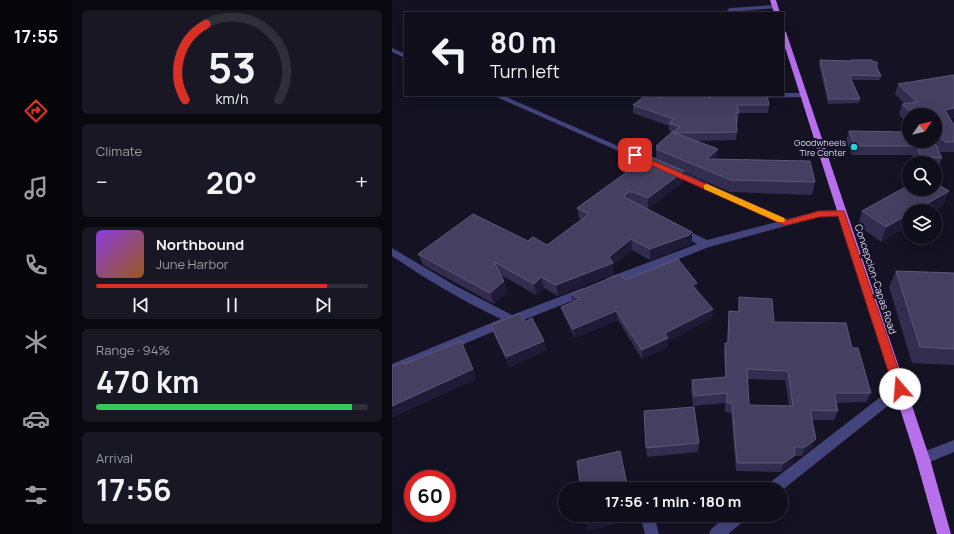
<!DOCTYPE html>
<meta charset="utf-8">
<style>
:root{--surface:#0f0e1a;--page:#181723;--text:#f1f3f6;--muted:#9b9ca2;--line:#2f2e39;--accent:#d93025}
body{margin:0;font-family:Manrope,sans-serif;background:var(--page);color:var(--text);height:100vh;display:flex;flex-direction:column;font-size:15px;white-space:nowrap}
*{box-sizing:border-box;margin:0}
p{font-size:13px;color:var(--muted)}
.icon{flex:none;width:22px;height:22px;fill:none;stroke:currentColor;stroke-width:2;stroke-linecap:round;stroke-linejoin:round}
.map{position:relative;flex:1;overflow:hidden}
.details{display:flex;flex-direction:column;gap:10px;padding:10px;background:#08080e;width:320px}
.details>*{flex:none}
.banner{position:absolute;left:12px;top:12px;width:380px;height:84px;border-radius:0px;box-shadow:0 4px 16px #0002,0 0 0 1px var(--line);background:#0f0e1a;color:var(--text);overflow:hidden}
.needle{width:26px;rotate:56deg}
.controls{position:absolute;left:510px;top:108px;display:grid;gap:8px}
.controls a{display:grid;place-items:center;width:40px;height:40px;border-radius:50%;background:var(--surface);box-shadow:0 4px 16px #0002,0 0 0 1px var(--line);font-size:20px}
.speed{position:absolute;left:12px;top:470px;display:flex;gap:8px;font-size:20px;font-weight:700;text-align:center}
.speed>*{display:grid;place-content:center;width:52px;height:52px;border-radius:50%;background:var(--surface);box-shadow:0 4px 16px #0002,0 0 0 1px var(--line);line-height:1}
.speed .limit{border:6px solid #d22;background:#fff;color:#111}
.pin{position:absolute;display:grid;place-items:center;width:34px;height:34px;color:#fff;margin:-17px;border-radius:8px;box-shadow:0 2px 6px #0006}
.me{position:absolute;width:44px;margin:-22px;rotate:342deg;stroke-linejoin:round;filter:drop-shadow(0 0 3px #0008)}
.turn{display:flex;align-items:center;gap:14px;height:84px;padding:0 20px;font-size:18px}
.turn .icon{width:52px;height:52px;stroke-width:2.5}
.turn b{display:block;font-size:28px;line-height:34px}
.big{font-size:30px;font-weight:700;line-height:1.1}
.details .card{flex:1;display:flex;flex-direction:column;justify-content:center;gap:6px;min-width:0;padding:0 14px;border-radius:6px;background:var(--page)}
.details .dial{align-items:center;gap:0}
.dial svg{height:104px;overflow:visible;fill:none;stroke:var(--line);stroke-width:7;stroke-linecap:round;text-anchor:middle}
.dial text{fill:var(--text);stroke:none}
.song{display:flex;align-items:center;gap:12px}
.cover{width:48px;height:48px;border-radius:6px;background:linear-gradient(135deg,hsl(270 70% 55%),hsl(30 70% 35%))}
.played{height:4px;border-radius:2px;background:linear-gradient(90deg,var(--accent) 85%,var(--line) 85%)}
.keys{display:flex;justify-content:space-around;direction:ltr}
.heat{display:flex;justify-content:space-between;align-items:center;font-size:22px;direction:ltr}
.charge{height:6px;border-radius:3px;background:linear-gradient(90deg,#34c759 94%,var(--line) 0)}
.trip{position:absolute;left:166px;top:482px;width:230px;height:40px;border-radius:20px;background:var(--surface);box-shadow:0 4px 16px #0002,0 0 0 1px var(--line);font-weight:700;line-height:40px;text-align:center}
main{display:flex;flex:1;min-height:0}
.tabs{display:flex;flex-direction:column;width:72px;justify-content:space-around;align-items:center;background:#06060a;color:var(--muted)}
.tabs .icon{width:28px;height:28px}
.tabs .active{color:var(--accent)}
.tabs b{font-size:18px;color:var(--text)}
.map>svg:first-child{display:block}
</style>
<main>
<nav class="tabs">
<b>17:55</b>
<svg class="icon active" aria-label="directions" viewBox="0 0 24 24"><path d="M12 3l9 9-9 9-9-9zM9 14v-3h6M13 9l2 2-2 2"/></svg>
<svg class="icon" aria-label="music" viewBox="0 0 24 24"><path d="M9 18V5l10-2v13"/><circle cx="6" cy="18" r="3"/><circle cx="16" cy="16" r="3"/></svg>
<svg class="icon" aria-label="phone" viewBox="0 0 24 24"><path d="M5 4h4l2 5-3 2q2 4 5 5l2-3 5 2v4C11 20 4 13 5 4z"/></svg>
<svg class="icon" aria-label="climate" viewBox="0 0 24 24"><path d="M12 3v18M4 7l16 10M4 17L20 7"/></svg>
<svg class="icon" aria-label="car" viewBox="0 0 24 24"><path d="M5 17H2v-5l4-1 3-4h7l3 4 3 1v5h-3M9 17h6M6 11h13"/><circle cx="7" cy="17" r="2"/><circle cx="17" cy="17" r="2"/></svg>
<svg class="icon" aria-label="filters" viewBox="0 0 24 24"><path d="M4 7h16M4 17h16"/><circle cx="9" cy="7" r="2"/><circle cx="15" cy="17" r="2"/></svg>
</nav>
<section class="details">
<div class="card dial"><svg viewBox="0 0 100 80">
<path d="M14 69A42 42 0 1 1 86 69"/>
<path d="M14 69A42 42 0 0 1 30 11" stroke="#d93025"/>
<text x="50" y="56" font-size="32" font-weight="700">53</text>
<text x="50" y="72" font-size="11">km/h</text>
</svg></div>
<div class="card"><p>Climate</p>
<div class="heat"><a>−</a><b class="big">20°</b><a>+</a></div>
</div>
<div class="card">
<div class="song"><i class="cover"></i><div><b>Northbound</b><p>June Harbor</p></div></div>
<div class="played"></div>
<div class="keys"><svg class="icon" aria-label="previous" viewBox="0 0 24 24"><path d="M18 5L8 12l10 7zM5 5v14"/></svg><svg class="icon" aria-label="pause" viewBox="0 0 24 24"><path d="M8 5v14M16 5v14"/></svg><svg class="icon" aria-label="next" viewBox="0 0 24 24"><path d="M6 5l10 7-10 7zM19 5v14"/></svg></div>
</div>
<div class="card"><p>Range · 94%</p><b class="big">470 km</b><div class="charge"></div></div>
<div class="card"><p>Arrival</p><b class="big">17:56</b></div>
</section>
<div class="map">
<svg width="562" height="534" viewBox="0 0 562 534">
<rect width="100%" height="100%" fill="#141223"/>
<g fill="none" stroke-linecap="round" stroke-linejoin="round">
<path fill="#43447c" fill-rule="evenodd" d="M383 5 386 7 385 8 338 12 335 10 338 8Z
M391 93H412L416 95 412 97 362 98 358 96 391 95Z"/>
<path fill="#43447c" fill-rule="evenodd" d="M0 48 13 54V58L0 52Z
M100 95H110L267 164 266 166H260Z
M277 169H283L395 219 427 211 449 210 454 213 449 216 427 217 317 247 223 284H215L214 281 215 278 305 244 284 232 282 230 284 228H290L315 240 385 222 277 173 276 171Z
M0 248 62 285 120 315 191 288 195 289 196 292 195 295 124 323 120 324 116 323 115 326 0 374V364L109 319C71 301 35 280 0 256Z
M508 384 512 385 514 389 512 393 389 491V489H374L376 484 504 385Z
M562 440V452L531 465 526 464 524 459 526 454Z
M248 515H262L267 534H253Z
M336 515H355L353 520 336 534H317L319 529Z"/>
<path fill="#b76feb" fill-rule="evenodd" d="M378 0H384L388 13H382Z
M391 30 394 32 538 459 559 534H545L524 459 391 41Z"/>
</g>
<path fill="#332d4f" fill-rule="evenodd" d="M428 60 458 61 459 60 485 68 489 76 488 80H460L468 99 467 103 436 104 427 65Z
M562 75V118H558L562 125V152H548L546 150 550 158 546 168H543V163H523L520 155H460L454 141 457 131 517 141H543V115H517V124L507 115 510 104H513L503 94 506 84Z
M318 97 377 105 376 113H347L346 122H344L345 132 344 140 304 141 326 149 325 159 423 182 420 195 338 192 292 172 291 182 256 209 300 232V243L297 245 258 260 240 250 221 265 222 274 166 296 152 288 144 295 109 275 115 292 102 304 31 265 26 254 136 241 155 245 189 220 187 218 185 208 265 159V158H264V146L280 132 277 131V126L241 113V105L269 98Z
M557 191 551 205 541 211H517V225L489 242 466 225 470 211Z
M504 271 562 273V365L520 363 497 287Z
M233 280 305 290 320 318 276 341V347L250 359 226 320 183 338 172 316 169 307 180 302 179 294Z
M347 297 382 322 460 348 479 393 474 402 444 403 446 411 442 420H420L424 439 420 448 410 456H402L400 464 389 472 344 471 339 413 333 412V403L301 406 299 390 300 380 333 377 332 353 333 343H335L336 321 337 311 346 312ZM356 379 393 380 397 406 357 405Z
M133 322 155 350 118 367 102 335 99 325Z
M252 411 307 443 306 452 255 457Z"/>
<path fill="#1f1a36" d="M562 108V118L549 120 553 110Z
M326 149 325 161 315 159Z
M292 171 291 182 256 209V198Z
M557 191 551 205 541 211H522Z
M235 192 236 202 233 196Z
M517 214V225L489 242 494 227Z
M300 232V243L297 245 258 260V249Z
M239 239 240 250 221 265 222 274 166 296 164 285 217 257Z
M149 277 152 288 144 295 142 284Z
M112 281 115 292 102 304 98 293Z
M305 283V292L300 285Z
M321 309 320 318 276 341V347L250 359V350L273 333Z
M224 311 226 320 183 338 181 329Z
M69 341 85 379 0 418V406Z
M152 341 155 350 118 367 114 357Z
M424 439 420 448 410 456 413 447Z
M403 455 400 464 389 472 392 463Z
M226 515H241V519L196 531 194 523Z"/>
<path fill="#453f61" stroke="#5d5879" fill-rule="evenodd" d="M428 60 459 61V60H480L481 62H485V68L489 76 457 75 468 99H437Z
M562 75V108L553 110 562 125V142H553L543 133V115H522L510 104 525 102 506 84Z
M254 95H261L269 98 273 95H310L318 98V95H375L377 105H345L347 113H344L345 132 283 133 281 132 288 127 277 123 282 119 241 105Z
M457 131 517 132V141H542L550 158 529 157 524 146H463Z
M280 132 326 149 315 159 418 161 423 182 339 180 264 149 267 147 264 146Z
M257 156 292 171 256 198 241 192H235L233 196 234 198 300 232 297 235 258 249 239 239 217 257 221 263 164 285 149 277 142 284 102 262 112 281 98 293 26 254 81 214 136 241 141 237 155 245 197 214 185 208Z
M543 183 557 191 522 211H517V214L494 227 470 211 517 185V189H543Z
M286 259 305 283 300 285 321 309 273 333 276 338 250 350 224 311 181 329 169 307 188 299 179 294 228 274 233 280Z
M504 271 562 273V349L528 347Z
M347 297 380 299 382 322 454 323 460 348H466L479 393H442L446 411 418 410 424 439 413 447H402L403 455 392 463H345L340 403H335V393L302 396 300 380 334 377 333 343H336L337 311 347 312ZM355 369 396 371 401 406 357 405Z
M128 313 133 322 140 318 152 341 114 357 99 325Z
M69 341 81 369 0 406V367L13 362V364Z
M302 407 307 443 254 448 252 411Z
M228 451 236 489H189L185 461Z
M193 515H226L194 523Z"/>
<path fill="#d93025" stroke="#8d1f18" d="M243 153 396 220 427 211H452L513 389 512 393 508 394 504 393 502 389 446 216 427 217 395 225H392L241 157 240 155Z"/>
<path fill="#f59e0b" d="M315 184 392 218 393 220 392 222H386L312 189V185Z"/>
<circle fill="#1fd6e0" stroke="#141223" stroke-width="1.5" cx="462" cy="147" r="4"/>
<g text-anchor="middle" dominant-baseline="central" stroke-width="4" stroke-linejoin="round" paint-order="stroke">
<g font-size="9" fill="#dcd9fa" stroke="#141223" text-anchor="end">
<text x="454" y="142">Goodwheels<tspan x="454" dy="10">Tire Center</tspan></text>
</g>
<g font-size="10" fill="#dcd9fa" stroke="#141223">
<text transform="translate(484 279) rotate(72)">Concepcion-Capas Road</text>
</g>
</g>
</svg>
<div class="controls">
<a><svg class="needle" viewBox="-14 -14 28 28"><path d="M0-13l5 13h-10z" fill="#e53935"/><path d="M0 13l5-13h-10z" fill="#9b9ca2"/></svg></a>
<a><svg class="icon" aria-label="search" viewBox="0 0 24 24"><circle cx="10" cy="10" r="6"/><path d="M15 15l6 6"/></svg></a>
<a><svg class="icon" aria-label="layers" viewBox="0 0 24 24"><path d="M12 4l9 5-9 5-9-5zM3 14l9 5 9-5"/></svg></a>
</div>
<div class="speed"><div class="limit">60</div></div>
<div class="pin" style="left:243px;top:155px;background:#d93025"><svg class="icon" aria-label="arrive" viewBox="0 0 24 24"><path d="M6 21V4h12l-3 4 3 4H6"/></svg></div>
<svg class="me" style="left:508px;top:389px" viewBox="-20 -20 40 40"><circle r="19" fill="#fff"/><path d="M0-13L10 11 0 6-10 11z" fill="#d93025"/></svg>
<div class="trip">17:56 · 1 min · 180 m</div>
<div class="banner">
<div class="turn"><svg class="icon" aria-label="left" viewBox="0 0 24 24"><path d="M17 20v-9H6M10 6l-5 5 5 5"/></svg><div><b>80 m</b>Turn left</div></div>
</div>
</div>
</main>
